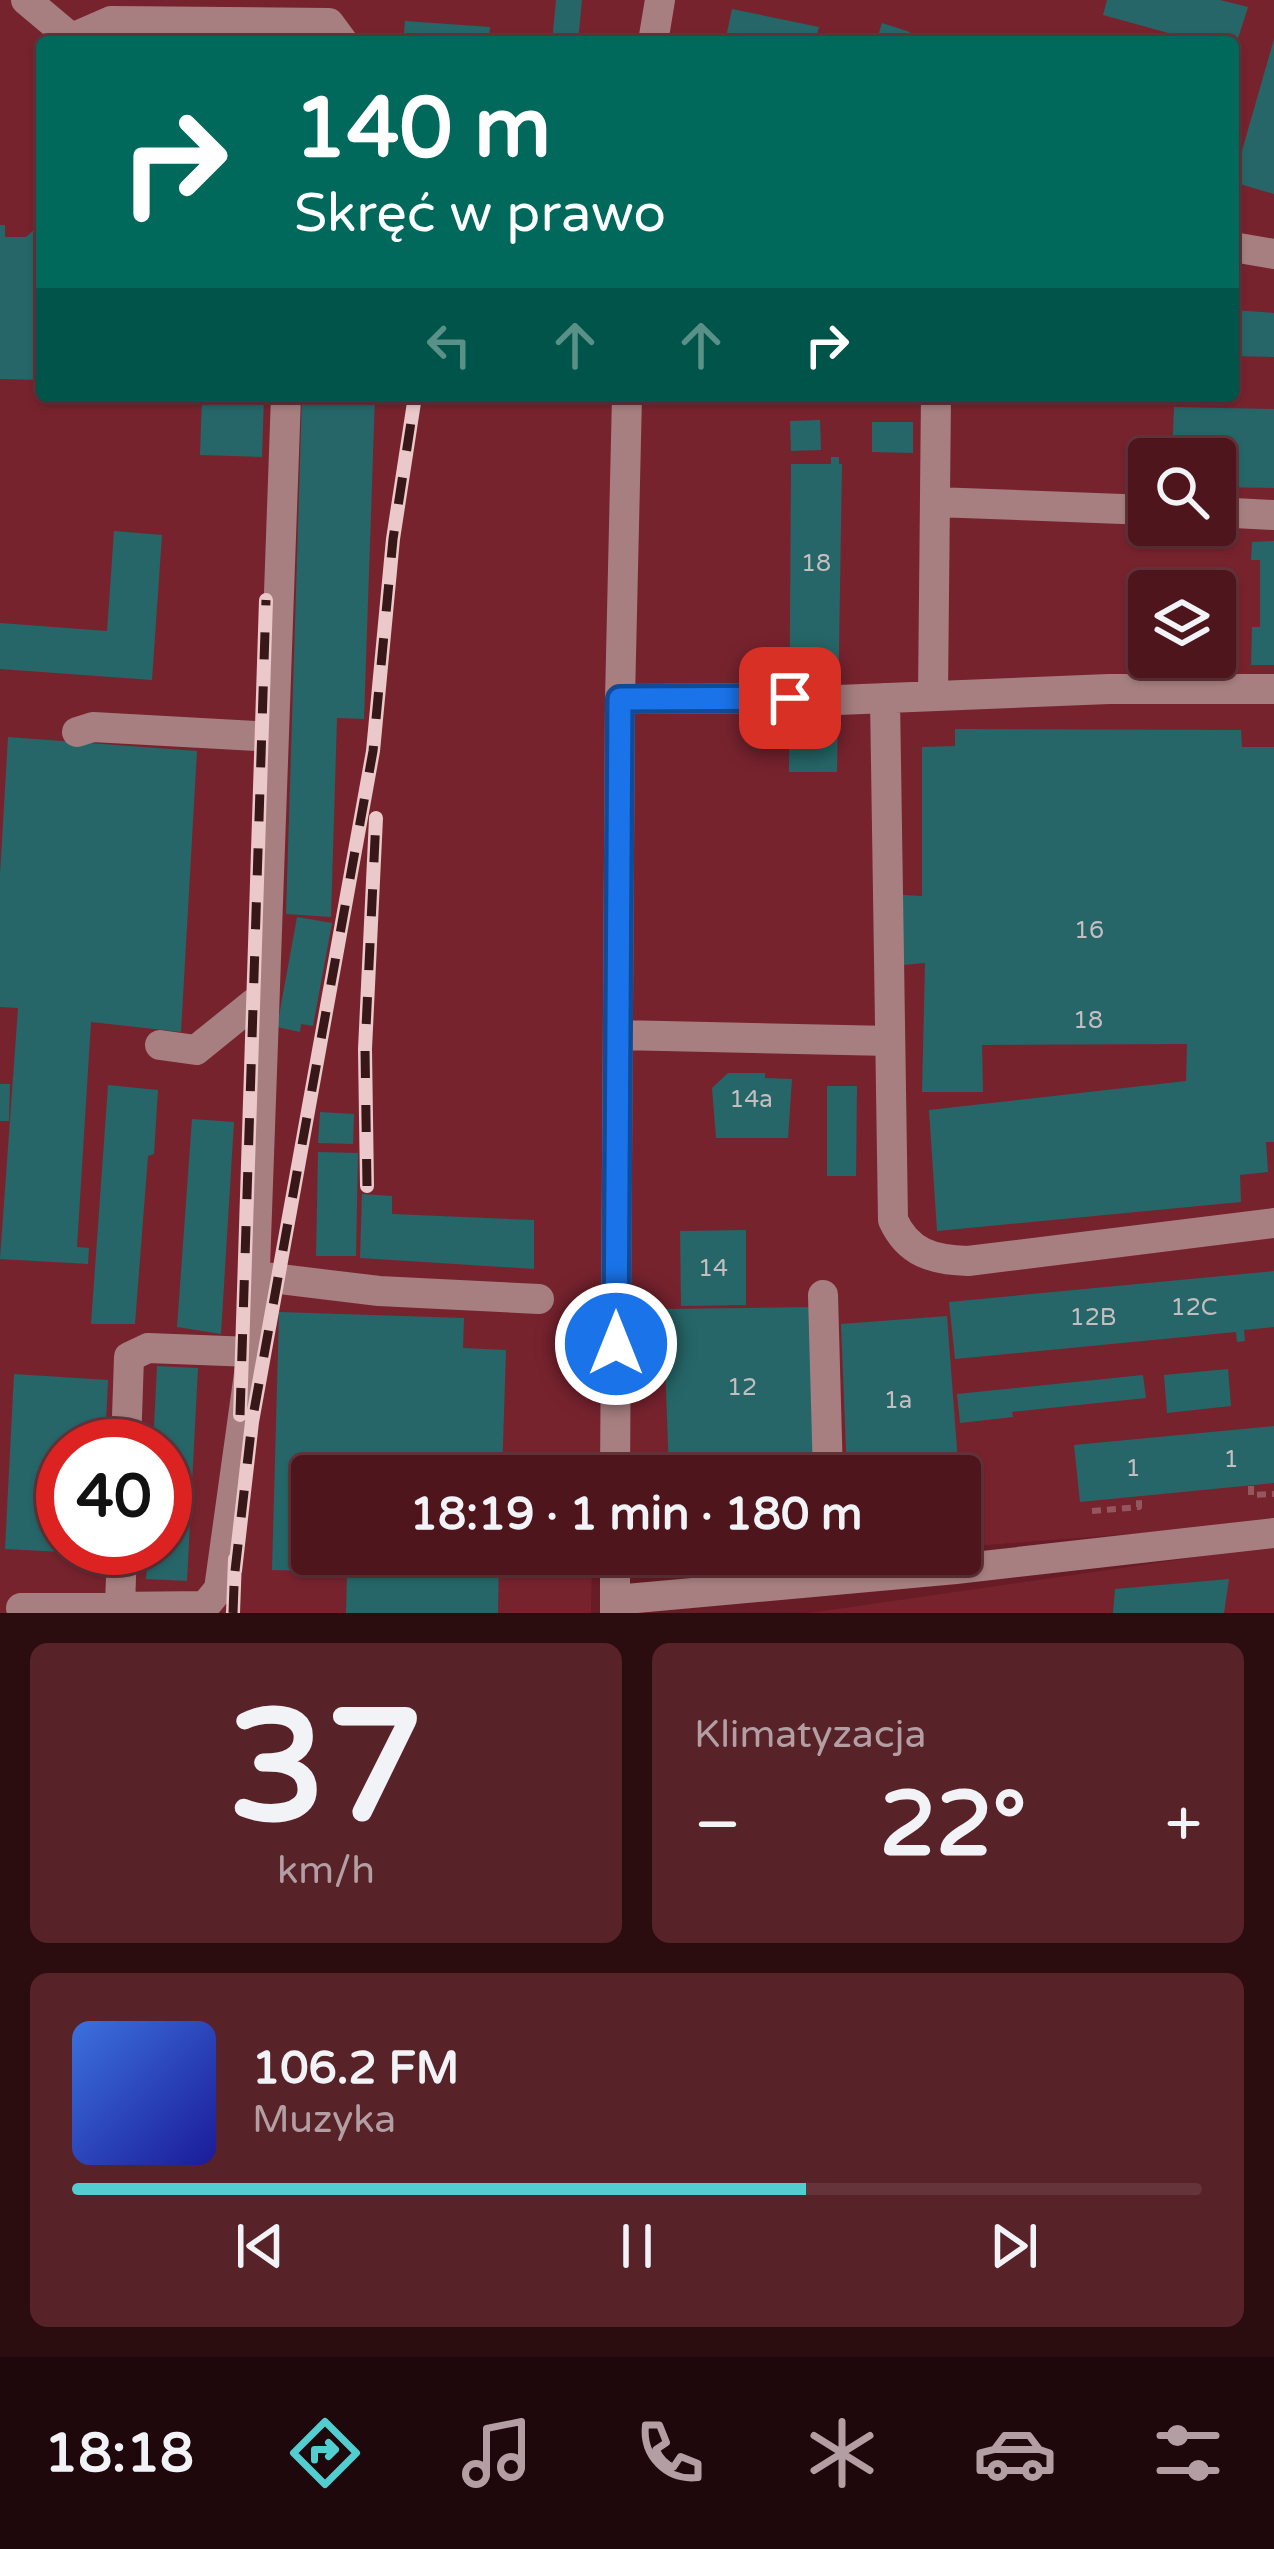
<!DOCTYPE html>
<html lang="pl">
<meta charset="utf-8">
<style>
:root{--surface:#4e151c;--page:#582229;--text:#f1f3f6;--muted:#b39fa3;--line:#65343b;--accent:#52cdd0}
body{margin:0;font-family:"Varela Round",sans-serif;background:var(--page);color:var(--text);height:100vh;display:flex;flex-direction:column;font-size:45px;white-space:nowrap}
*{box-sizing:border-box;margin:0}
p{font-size:39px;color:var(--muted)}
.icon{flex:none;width:66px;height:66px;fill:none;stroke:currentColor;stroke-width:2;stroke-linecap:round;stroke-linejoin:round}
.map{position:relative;height:1613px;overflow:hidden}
.side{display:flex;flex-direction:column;gap:30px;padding:30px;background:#2b0c0f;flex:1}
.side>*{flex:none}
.hud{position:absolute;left:36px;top:36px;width:1203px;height:366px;border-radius:12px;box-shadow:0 3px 9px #0004,0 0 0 3px var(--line);background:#00695c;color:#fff;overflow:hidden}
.controls{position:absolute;left:1128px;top:438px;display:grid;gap:24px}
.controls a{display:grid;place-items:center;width:108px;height:108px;border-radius:12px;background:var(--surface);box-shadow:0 3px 9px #0004,0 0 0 3px var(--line);font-size:60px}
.speed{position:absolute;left:36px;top:1419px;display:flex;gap:24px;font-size:60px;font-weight:700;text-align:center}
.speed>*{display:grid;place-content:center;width:156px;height:156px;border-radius:50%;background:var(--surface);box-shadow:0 3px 9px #0004,0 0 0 3px var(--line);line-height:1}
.speed .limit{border:18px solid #d22;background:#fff;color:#111}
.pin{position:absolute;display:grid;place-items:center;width:102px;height:102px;color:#fff;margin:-51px;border-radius:24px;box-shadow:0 6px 18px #0006}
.me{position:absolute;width:132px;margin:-66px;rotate:0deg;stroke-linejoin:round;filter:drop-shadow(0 0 9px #0008)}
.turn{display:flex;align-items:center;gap:42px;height:252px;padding:0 60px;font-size:54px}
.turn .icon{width:156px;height:156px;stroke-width:2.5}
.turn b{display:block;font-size:84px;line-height:102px}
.lanes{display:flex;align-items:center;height:114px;padding:0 60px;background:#0003;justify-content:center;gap:60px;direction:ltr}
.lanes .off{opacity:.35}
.big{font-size:90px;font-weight:700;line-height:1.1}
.side .widget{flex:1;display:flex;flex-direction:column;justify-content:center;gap:18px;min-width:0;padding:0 42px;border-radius:18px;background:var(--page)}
.side .dial{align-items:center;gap:0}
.dial b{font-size:156px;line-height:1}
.song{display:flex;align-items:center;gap:36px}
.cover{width:144px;height:144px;border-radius:18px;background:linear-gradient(135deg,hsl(220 70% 55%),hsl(240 70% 35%))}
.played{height:12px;border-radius:6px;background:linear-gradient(90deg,var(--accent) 65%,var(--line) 65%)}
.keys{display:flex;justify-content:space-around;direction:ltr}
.heat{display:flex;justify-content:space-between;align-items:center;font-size:66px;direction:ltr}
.side .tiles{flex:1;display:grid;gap:30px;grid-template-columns:1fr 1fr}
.widget:last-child{grid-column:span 2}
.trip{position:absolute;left:291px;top:1455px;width:690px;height:120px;border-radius:12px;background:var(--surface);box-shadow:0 3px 9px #0004,0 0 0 3px var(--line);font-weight:700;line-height:120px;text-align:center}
.tabs{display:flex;height:192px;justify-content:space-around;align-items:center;background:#1f080b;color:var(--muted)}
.tabs .icon{width:84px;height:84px}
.tabs .active{color:var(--accent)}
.tabs b{font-size:54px;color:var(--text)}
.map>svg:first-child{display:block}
</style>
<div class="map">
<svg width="1274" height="1613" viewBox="0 0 1274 1613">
<rect width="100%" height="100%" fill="#681c26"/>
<path fill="#77232e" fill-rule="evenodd" d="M0 0H1274V1523L960 1547V1476H312V1554H690L592 1556 591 1613H0ZM42 42H1233V396H42ZM1149 459H1215V525H1149ZM1149 591H1215V657H1149ZM63 1446H165V1548H63Z
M1274 1546V1613H809Z"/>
<path fill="#266668" d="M556 0H582L578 42H552Z
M1107 0H1220L1248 7 1234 51 1233 42H1201L1103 15Z
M732 9 819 27 815 42H725Z
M405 21 490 27 489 42H403Z
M882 23 910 32 907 42H876Z
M1274 39V194L1233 182Z
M0 225H5V237H26L35 229 42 237V380L0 379Z
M1233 310 1274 313V357L1233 356Z
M202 396H264L262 457 200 455Z
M302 396H375L364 719 337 718 331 917 286 914Z
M1174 407 1274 409V488L1215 487V459H1172Z
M820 420 821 450 791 451 790 421Z
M872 422H913V453L872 452Z
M831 457H839V464H842L837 772H789L791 464H831Z
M114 531 162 535 152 680 0 669V623L107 631Z
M1274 541V665H1251L1252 627H1260V560H1251L1252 542Z
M955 729 1241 730 1242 747H1274V1142H1266L1268 1172 1240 1175 1241 1202 937 1231 929 1110 1186 1081 1187 1044 982 1045 983 1092H922L925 963 903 965V895L922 896V747L955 746Z
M8 737 197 751 181 1032 91 1022 77 1247 89 1248 88 1264 0 1259 18 1008 0 1007V875Z
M297 917 332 923 313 1026 301 1024 300 1032 277 1027Z
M728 1073H765V1078L792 1079 788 1138H716L712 1088Z
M0 1084H10L9 1121H0Z
M108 1085 158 1090 154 1154 148 1156 135 1324H91Z
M827 1086H857L856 1176H827Z
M320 1112 354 1114 353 1144 318 1143Z
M192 1119 234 1122 221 1334 177 1327Z
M318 1152 358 1153 356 1256H316Z
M362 1194 392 1196V1214L534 1220V1269L360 1258Z
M746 1230V1305L681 1306 680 1231Z
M1274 1271V1327L1244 1330 1245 1341 1237 1342 1236 1332 955 1359 949 1302Z
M816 1307 822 1465 669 1471 663 1309Z
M279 1312 464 1318 463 1348 506 1350 502 1476H312V1554H499L498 1613H346L347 1572 272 1570Z
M947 1316 959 1476H847L841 1324Z
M157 1366 198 1368 187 1581 146 1579 148 1548H165V1446H153Z
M1228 1369 1231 1406 1167 1413 1164 1375Z
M14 1374 108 1380 105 1446H63V1552L5 1549Z
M1143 1375 1146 1398 1012 1412 1013 1417 960 1423 957 1394Z
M1274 1426V1483L1080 1502 1074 1445Z
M65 1548H99V1563L64 1560Z
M1229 1579 1224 1613H1113L1115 1589Z"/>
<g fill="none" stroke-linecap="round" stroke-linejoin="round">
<path stroke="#7e3941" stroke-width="30" stroke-dasharray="30 15" stroke-linecap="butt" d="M790 698 838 700"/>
<path stroke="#95575f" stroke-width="6" stroke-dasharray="9 6" stroke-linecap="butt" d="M1251 1486V1495L1274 1494
M1092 1511 1139 1507V1496"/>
<path stroke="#a77f80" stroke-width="30" d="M26 0 76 42
M72 38 111 21 329 23 343 42
M653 42 660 0
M1233 247 1274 254
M935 502 1149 510
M1215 512 1274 515
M933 695 936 396
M885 698 893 1220C908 1253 933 1260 968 1261L1274 1223
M620 699 790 698
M838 700 1109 689H1274
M77 732 93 727 273 737
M618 1035 890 1041
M160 1045 196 1050 253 1004H263
M255 1276 379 1291 539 1299
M823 1295 828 1476
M126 1446 129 1357 148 1348 252 1352 286 396
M615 1476 620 699 627 396
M615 1600 956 1569 1274 1533
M120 1606 122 1548
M21 1608 205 1606 219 1589 252 1352
M615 1613V1554"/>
<defs>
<path id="rail" d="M367 1186 365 1049 376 818
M240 1415 266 600
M235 1571 252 1422 373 751 393 539 415 396
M233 1613 235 1559"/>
</defs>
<use href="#rail" stroke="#ebc8ca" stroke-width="14"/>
<use href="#rail" stroke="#381719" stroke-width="9" stroke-dasharray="27" stroke-linecap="butt"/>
</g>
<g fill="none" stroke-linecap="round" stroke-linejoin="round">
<defs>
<path id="route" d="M616 1344 620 699 790 698"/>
</defs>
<use href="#route" stroke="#114b97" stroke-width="30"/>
<use href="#route" stroke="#1a73e8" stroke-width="21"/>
</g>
<g text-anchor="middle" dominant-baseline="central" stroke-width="12" stroke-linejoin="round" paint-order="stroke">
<g font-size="24" fill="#c5bec0">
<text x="816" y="563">18</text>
<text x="1089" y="930">16</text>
<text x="1088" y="1020">18</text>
<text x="751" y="1099">14a</text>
<text x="713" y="1268">14</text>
<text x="1194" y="1307">12C</text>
<text x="1093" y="1317">12B</text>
<text x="742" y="1387">12</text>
<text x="898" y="1400">1a</text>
<text x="1231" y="1459">1</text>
<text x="1133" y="1468">1</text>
</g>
</g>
</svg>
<div class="controls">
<a><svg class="icon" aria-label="search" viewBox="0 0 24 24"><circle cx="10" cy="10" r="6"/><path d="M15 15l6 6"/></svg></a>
<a><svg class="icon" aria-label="layers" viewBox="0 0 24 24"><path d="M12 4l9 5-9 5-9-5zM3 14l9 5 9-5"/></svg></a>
</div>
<div class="speed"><div class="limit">40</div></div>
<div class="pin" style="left:790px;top:698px;background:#d93025"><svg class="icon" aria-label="arrive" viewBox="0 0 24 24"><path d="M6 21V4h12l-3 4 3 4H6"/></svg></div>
<svg class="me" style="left:616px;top:1344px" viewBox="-20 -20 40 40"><circle r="17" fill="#1a73e8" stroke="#fff" stroke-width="3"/><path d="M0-11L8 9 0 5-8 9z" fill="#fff"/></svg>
<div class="trip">18:19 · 1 min · 180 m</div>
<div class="hud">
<div class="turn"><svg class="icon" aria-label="right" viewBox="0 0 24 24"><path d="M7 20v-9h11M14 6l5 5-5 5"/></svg><div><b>140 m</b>Skręć w prawo</div></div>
<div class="lanes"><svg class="icon off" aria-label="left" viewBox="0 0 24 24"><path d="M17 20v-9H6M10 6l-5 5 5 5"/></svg><svg class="icon off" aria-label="ahead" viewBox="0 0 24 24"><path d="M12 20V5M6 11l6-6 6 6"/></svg><svg class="icon off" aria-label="ahead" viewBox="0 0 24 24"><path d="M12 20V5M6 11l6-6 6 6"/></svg><svg class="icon" aria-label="right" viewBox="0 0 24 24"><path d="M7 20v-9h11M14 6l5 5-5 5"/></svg></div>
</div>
</div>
<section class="side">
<div class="tiles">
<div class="widget dial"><b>37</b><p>km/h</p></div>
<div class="widget"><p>Klimatyzacja</p>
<div class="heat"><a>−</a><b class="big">22°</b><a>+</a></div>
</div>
<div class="widget">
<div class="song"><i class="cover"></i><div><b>106.2 FM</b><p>Muzyka</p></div></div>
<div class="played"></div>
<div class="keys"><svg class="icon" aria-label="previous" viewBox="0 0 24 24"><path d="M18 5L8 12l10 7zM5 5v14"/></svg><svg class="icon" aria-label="pause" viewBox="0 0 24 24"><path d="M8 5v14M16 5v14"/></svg><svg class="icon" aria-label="next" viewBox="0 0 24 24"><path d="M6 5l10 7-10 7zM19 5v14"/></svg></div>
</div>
</div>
</section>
<nav class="tabs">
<b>18:18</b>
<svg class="icon active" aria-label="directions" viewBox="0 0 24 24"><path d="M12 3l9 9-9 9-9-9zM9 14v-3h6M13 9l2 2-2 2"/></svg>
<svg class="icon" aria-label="music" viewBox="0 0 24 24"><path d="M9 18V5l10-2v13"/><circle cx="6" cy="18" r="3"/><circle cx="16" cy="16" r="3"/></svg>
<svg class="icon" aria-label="phone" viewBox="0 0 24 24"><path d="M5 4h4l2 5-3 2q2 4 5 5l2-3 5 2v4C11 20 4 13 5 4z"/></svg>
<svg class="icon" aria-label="climate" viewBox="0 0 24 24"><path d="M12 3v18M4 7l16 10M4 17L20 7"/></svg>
<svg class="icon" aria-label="car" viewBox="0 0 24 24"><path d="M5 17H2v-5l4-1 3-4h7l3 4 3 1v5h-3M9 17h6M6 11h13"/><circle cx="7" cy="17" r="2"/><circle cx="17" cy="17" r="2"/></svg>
<svg class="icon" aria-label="filters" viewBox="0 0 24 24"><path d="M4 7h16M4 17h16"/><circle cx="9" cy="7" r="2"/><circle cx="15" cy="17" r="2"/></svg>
</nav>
